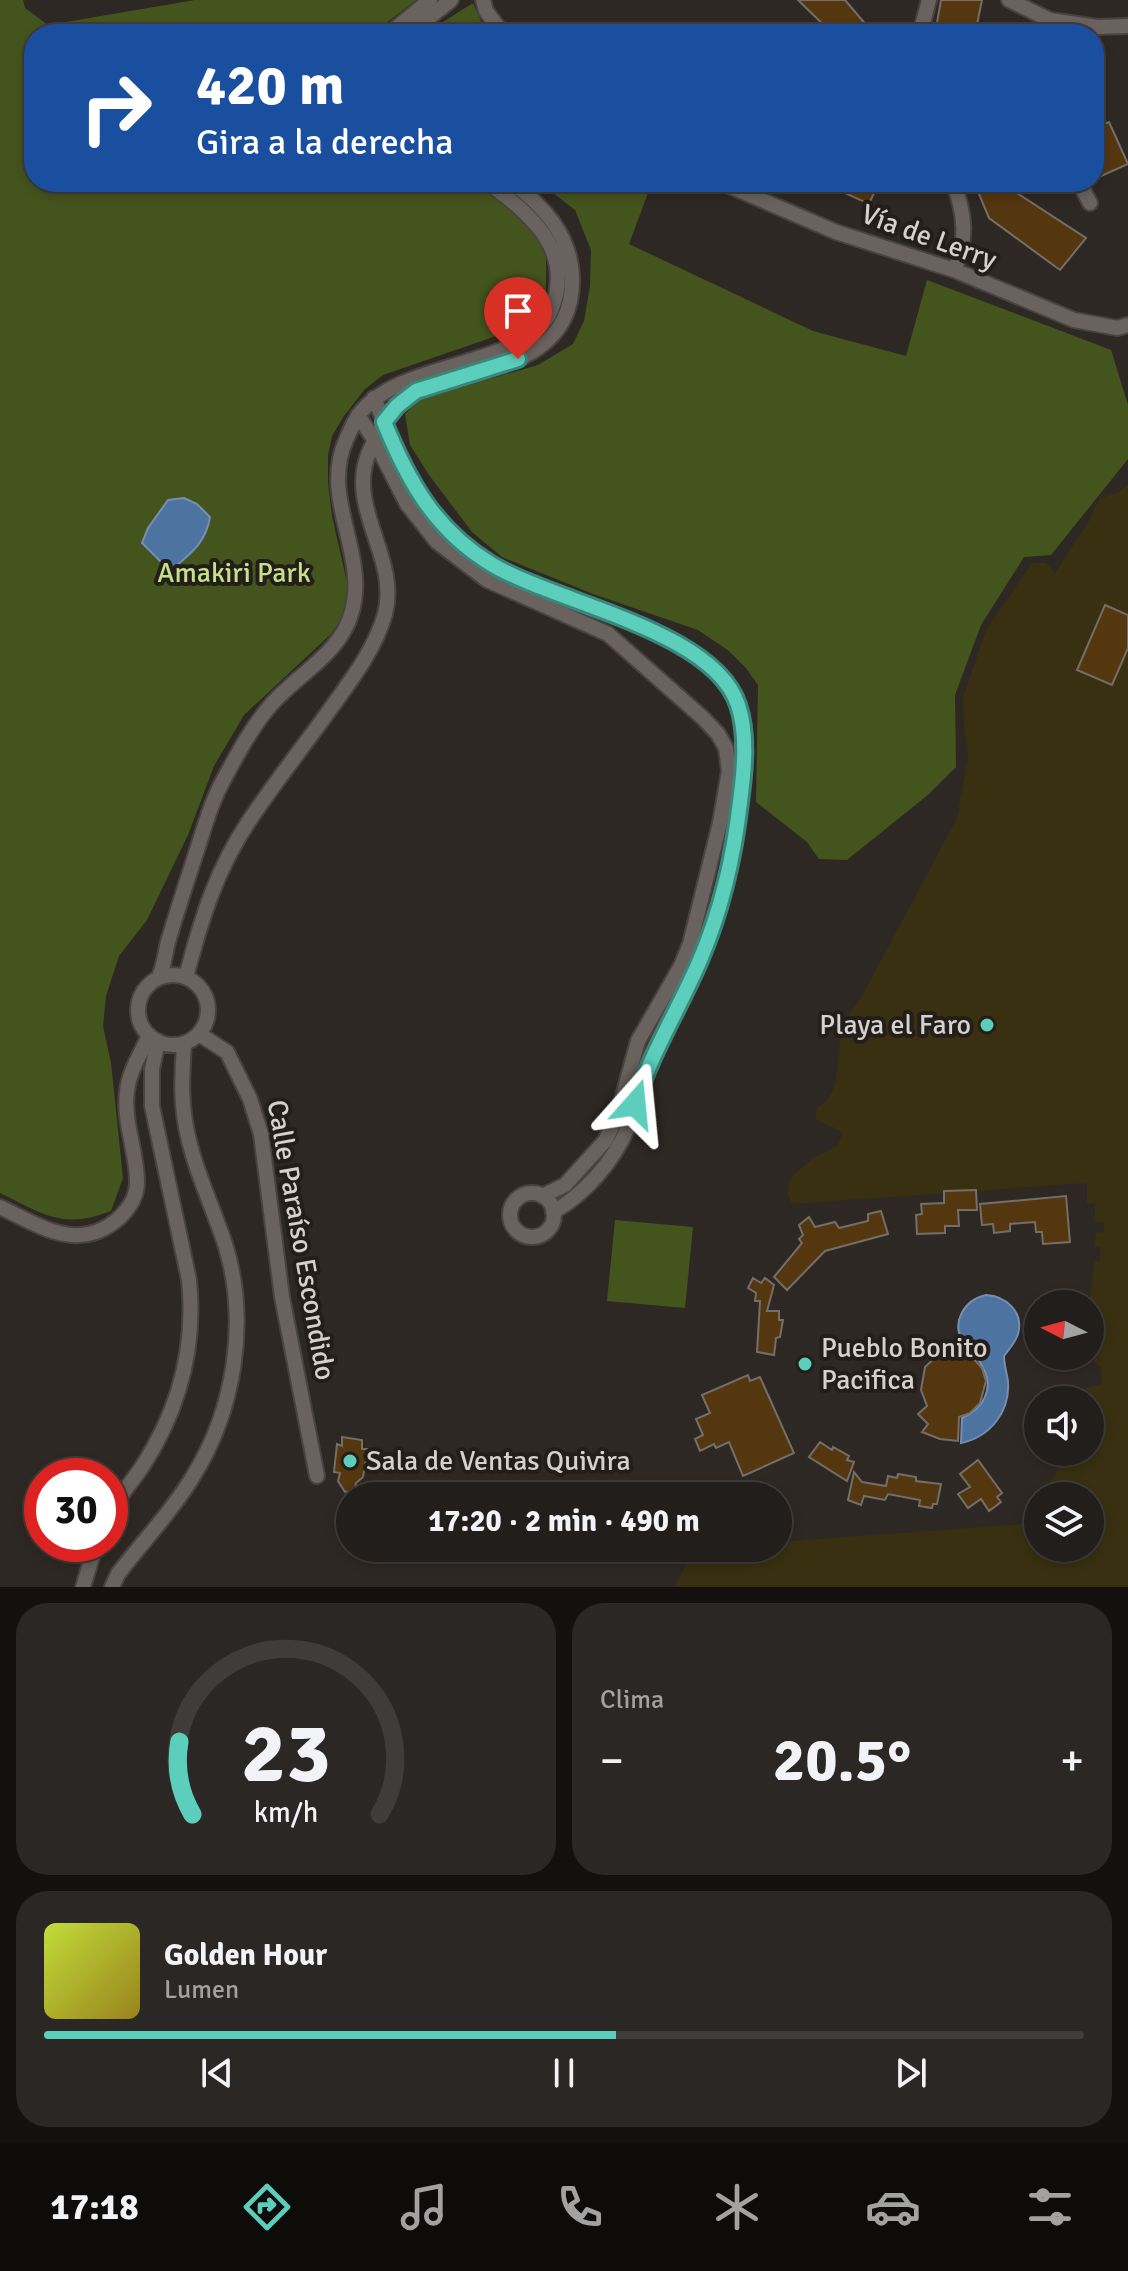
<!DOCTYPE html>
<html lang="es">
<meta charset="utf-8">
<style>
:root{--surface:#221e1b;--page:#2a2724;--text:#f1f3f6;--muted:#a2a2a3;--line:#3f3c3a;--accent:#5bcebc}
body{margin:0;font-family:Signika,sans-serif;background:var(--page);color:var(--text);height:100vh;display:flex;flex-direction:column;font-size:30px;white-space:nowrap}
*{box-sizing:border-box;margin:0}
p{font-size:26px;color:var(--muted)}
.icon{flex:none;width:44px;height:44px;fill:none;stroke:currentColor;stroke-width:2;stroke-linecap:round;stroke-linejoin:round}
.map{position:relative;height:1587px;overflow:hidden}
.details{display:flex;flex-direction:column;gap:16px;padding:16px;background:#13100f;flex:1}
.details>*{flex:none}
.guide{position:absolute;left:24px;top:24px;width:1080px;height:168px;border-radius:32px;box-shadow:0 4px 12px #0003,0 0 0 2px var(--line);background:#1a4fa0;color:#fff;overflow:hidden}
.needle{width:52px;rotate:276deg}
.tools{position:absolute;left:1024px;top:1290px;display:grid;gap:16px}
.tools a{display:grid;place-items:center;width:80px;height:80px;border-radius:50%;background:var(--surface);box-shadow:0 4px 12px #0003,0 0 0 2px var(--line);font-size:40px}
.speed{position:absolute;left:24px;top:1458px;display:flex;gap:16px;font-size:40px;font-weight:700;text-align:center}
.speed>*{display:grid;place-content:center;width:104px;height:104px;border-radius:50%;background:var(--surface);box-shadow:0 4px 12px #0003,0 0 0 2px var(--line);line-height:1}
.speed .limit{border:12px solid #d22;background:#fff;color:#111}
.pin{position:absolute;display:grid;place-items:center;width:68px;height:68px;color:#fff;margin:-82px -34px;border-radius:50% 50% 50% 0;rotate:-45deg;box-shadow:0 0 8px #0007}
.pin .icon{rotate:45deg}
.me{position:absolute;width:88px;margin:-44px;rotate:18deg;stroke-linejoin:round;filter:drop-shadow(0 0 6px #0008)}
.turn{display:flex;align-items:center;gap:28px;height:168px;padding:0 40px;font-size:36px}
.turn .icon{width:104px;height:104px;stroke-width:2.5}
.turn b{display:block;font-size:56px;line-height:68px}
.big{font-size:60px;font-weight:700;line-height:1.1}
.details .card{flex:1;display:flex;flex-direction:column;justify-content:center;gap:12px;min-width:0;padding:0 28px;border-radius:32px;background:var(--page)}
.details .dial{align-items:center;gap:0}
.dial svg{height:208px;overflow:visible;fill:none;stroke:var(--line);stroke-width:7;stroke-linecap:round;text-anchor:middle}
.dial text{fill:var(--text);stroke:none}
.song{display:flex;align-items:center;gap:24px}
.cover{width:96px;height:96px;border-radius:12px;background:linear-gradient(135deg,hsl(70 70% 55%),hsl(50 70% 35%))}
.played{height:8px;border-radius:4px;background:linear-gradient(90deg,var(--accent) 55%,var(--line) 55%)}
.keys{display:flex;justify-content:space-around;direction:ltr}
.heat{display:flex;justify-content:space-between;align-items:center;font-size:44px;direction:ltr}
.details .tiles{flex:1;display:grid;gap:16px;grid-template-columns:1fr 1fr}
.card:last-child{grid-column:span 2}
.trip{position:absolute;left:336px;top:1482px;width:456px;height:80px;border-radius:40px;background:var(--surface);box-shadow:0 4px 12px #0003,0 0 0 2px var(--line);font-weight:700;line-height:80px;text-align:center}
.tab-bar{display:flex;height:128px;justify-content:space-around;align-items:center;background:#0e0c0b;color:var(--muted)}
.tab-bar .icon{width:56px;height:56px}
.tab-bar .active{color:var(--accent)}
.tab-bar b{font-size:36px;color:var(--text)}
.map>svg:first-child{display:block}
</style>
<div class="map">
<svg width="1128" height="1587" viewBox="0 0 1128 1587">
<rect width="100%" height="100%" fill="#2e2824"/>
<path fill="#44541d" d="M0 0H23L25 8 48 25 195 0H416L372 34H34V182H476L515 212 535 233 546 251V294L534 315 511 331 383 375 365 389 344 416 332 436 328 455V483L332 516 349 591 343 616 331 634 244 715 214 766 188 835 147 920 119 956 106 996 103 1026 111 1063 123 1178 111 1211C63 1230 43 1214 0 1193Z
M473 3 487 34H424Z
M539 182H652L629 244 813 331 906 356 927 280 1111 350 1128 405V459L1051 555 1024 557 981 625 955 695 956 767 929 794 847 860 819 859 807 842 756 802 758 685 746 668 729 651 698 630 593 594 502 557 472 532 429 475 410 445 405 414 420 399 538 365 573 344 584 321 590 286 591 250 575 210Z
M615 1220 693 1227 685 1308 607 1301Z"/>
<path fill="#383010" d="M1128 485V1587H675L694 1548H778V1542L1038 1523V1548H1090V1496H1047C1050 1474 1067 1452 1090 1452V1400L1084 1396 1086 1388 1102 1384 1101 1367 1081 1356H1090V1304H1080L1090 1297 1095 1261H1100L1101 1247 1094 1246 1096 1233 1104 1232V1222H1095V1204L1087 1203V1183L792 1204 788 1195 791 1177 811 1160 837 1146 842 1135 841 1131 815 1119 817 1108C842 1093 836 1066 840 1040 843 1023 852 1009 862 996L957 818 968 758 962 700 986 630 1032 563H1046L1055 573 1090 519 1099 499 1120 491Z"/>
<path fill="#4d73a1" stroke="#768faf" stroke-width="2" d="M184 498 197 504 210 517C206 543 190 554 170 571L142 543 148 528 168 500Z
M986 1295C1006 1296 1024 1312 1018 1334 1015 1343 1009 1349 1004 1356 1004 1365 1007 1373 1008 1382 1010 1412 990 1437 961 1443L962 1418C982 1410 995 1389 983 1368 979 1358 970 1352 964 1343 950 1323 964 1300 986 1295Z"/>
<path fill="#54360f" stroke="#746e69" stroke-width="2" d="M798 0H845L874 34H833Z
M941 0H982L975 34H935Z
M1094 53H1102L1105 85 1094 86Z
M1109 122 1128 164 1097 178 1094 171V128Z
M821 182H879L869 204Z
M974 182H1013L1017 193 1086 238 1060 270 989 218Z
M1105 605 1128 615V648L1112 685 1077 670Z
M976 1190 977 1210H958L959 1226H945V1233L917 1234 916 1215 922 1214 921 1204 944 1203V1191Z
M1066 1196 1070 1242 1043 1244 1042 1232H1036L1035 1222 1010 1224V1231L994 1233 993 1224 982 1225 980 1204Z
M881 1211 888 1234 825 1251 787 1290 774 1277 802 1243 799 1239 803 1235 799 1225 809 1217 815 1227 835 1222 839 1228 868 1221V1214Z
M753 1278 761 1283 765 1278 774 1285 767 1311H779V1320H783L780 1337 776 1338 774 1355 757 1352 760 1301H755L756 1293 748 1288Z
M951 1351 973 1358 982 1368 986 1381 980 1403 970 1413 959 1417 958 1441 940 1439 922 1432 928 1424 918 1414 927 1406 921 1390 925 1367 938 1355Z
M748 1375 750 1381 760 1377 794 1453 743 1476 729 1442 716 1448 714 1444 700 1451 695 1439 703 1435 696 1419 710 1413 702 1395Z
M342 1437 362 1440V1449H368L363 1477 356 1483 354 1491 345 1492 338 1481 340 1473 334 1472 337 1444 342 1446Z
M820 1442 832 1450 833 1447 849 1456 847 1460 854 1462 847 1481 809 1457Z
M978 1460 1002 1493 997 1497 1001 1502 989 1511 981 1499 968 1508 958 1494 970 1487 960 1474Z
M854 1472 862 1482 886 1486 888 1476 897 1478 898 1474 916 1477V1481L941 1484 937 1504H933L932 1508 919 1506 920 1500 888 1494 885 1500 864 1496 861 1505 848 1500Z"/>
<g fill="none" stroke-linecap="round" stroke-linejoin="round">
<defs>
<path id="street" d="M483 0 486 11 503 34
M1009 0 1050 20 1097 27 1128 26
M389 34 430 0
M409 34 451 0
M920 34 929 0
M720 182 836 232 954 270 1074 320 1117 328 1128 325
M953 182C965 213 968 240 954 270
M1079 182 1090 203
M374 398C395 445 412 498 451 533 470 551 492 566 516 577 578 606 709 635 737 702 747 728 743 759 741 786 737 863 711 942 675 1010 666 1028 656 1045 648 1064 640 1085 636 1107 628 1127 614 1161 585 1194 553 1212
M358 415 375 441 407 504 437 542 487 580 608 634 703 718 718 734 726 748 729 771 720 823 690 944 681 966 638 1041 618 1114 605 1141 565 1185 542 1196
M138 1010a35 35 0 1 1 70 0a35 35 0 1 1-70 0Z
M159 977C164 966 165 954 168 942 177 911 187 881 197 850 205 825 212 800 225 777 238 753 252 727 270 706 296 675 342 653 352 611 368 553 320 498 346 440 350 431 354 421 360 413 404 358 528 368 551 310 576 250 529 213 487 182
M186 977C201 920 216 870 249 821 275 782 304 746 331 708 352 679 375 649 385 614 400 557 344 506 370 450 379 430 390 409 408 396 421 387 438 384 453 380 511 364 575 350 572 276 570 234 543 206 512 182
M199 1034 227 1052 250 1099 261 1134 282 1297 317 1476
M510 1215a22 22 0 1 1 44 0a22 22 0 1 1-44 0Z
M0 1207C40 1226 78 1253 118 1219 129 1209 137 1197 137 1182 137 1151 123 1123 127 1091 129 1071 141 1054 149 1035
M110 1513C119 1496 131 1483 142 1467 179 1410 196 1348 189 1280L152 1106V1069L158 1041
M83 1587 96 1544
M112 1587 118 1574C142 1542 171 1513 192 1478 235 1410 249 1321 225 1244 210 1199 186 1152 183 1104 181 1084 183 1063 184 1043"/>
</defs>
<use href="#street" stroke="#48433f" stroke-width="18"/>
<use href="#street" stroke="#69625e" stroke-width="14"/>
</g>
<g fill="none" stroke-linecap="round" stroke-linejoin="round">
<defs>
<path id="route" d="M518 359 416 391 397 406 384 422C408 481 435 530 491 564 555 603 714 630 738 705 748 734 744 772 740 802 734 855 721 911 700 960 679 1009 651 1053 635 1104"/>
</defs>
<use href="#route" stroke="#3b867a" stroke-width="20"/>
<use href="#route" stroke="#5bcebc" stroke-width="14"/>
</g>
<g fill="#5bcebc" stroke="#241e1b" stroke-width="3">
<circle cx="987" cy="1025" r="8"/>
<circle cx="805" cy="1364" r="8"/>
<circle cx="350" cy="1461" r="8"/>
</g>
<g text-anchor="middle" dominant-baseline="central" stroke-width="8" stroke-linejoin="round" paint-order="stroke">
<g font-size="28" fill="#d5d1cf" stroke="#241e1b">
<text transform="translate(929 237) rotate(20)">Vía de Lerry</text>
<text transform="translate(301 1240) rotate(80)">Calle Paraíso Escondido</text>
</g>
<g font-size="28" fill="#c5e08a" stroke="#241e1b">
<text x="234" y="573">Amakiri Park</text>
</g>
<g font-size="28" fill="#d5d1cf" stroke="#241e1b" text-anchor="start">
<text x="971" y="1025" text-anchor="end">Playa el Faro</text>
<text x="821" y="1348">Pueblo Bonito<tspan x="821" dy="32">Pacifica</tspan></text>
<text x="366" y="1461">Sala de Ventas Quivira</text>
</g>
</g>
</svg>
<div class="tools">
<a><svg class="needle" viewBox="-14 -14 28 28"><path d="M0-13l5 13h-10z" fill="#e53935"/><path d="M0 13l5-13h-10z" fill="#a2a2a3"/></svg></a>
<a><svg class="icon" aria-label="sound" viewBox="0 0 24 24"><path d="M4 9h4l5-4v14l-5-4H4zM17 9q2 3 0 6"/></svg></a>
<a><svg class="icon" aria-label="layers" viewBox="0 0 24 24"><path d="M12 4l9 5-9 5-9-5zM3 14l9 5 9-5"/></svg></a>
</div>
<div class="speed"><div class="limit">30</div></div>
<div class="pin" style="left:518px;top:359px;background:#d93025"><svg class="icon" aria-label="arrive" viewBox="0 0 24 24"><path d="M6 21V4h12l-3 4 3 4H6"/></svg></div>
<svg class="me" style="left:635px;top:1104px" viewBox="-20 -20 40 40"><path d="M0-17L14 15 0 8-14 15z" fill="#5bcebc" stroke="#fff" stroke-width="4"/></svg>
<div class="trip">17:20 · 2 min · 490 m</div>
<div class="guide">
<div class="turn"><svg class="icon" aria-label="right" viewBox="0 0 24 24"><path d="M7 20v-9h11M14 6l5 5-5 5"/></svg><div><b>420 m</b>Gira a la derecha</div></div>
</div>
</div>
<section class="details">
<div class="tiles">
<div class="card dial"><svg viewBox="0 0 100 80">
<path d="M14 69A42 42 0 1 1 86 69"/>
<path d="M14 69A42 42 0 0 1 9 41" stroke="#5bcebc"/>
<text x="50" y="56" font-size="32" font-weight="700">23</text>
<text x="50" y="72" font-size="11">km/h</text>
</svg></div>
<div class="card"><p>Clima</p>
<div class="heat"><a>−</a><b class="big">20.5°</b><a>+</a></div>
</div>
<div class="card">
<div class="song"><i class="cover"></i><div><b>Golden Hour</b><p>Lumen</p></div></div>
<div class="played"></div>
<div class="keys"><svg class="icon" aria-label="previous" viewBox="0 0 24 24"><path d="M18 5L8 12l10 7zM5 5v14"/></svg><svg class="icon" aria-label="pause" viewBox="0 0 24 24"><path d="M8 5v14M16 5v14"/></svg><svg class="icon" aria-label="next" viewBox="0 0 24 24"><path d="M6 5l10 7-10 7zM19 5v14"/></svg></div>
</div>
</div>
</section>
<nav class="tab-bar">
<b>17:18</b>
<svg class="icon active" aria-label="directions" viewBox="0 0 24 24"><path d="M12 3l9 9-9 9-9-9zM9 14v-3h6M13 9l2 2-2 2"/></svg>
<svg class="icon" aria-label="music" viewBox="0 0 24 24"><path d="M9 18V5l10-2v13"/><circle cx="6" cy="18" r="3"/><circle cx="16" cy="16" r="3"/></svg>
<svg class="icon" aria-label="phone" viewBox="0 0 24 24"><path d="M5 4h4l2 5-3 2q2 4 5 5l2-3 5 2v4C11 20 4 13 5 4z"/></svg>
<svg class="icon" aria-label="climate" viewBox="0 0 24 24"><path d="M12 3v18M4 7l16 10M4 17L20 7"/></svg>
<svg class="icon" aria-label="car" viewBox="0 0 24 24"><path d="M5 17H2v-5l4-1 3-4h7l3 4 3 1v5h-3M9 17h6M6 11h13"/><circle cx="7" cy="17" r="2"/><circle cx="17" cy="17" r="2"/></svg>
<svg class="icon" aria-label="filters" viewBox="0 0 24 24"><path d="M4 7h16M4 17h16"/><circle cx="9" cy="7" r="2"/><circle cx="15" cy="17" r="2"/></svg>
</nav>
